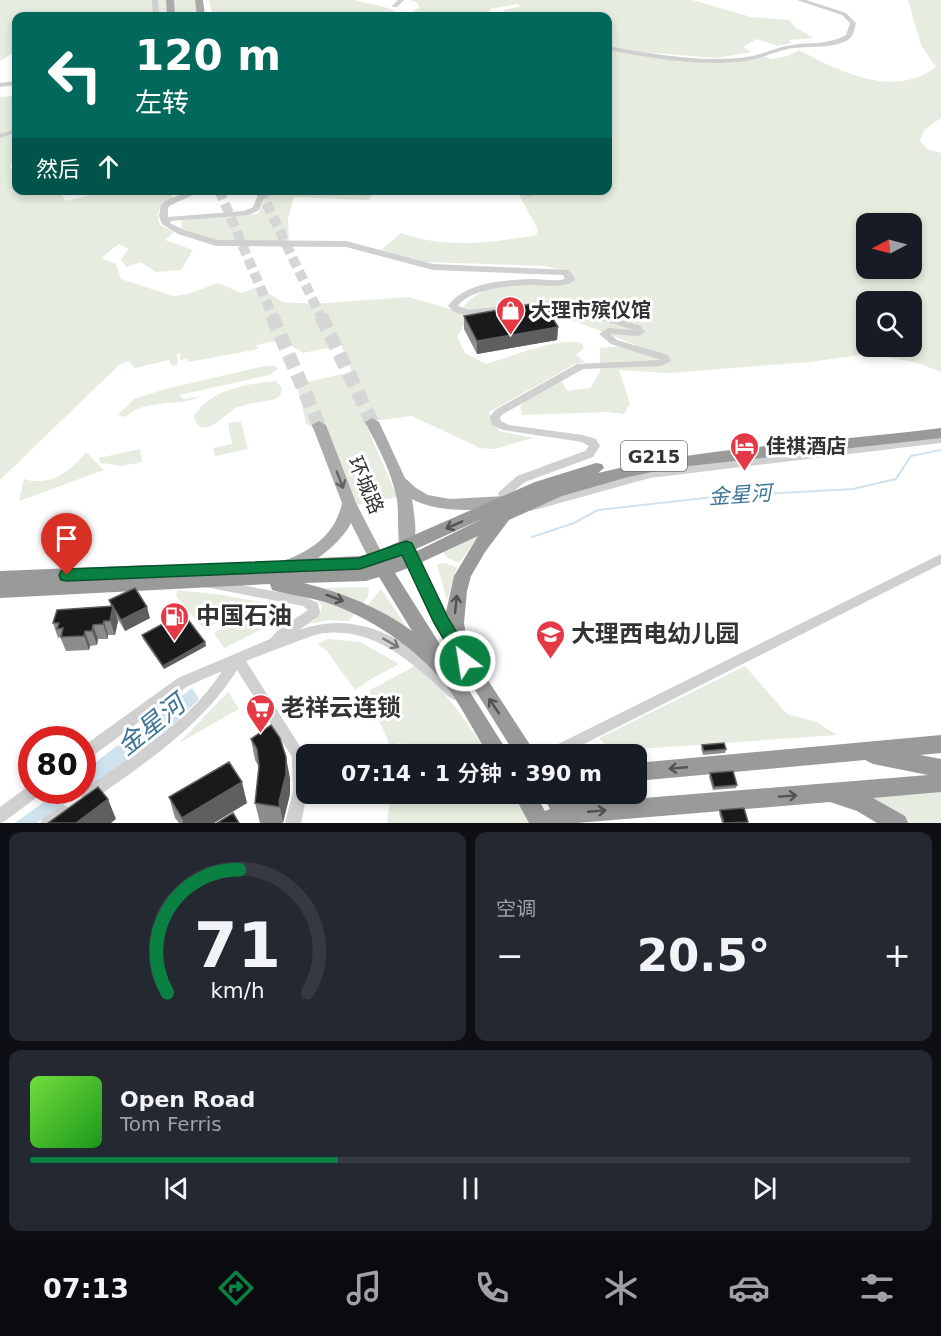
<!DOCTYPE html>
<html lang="zh">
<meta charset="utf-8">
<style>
:root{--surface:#171b24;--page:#242831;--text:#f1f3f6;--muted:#9ea1a6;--line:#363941;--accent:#0b8043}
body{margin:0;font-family:"DejaVu Sans","Noto Sans SC",sans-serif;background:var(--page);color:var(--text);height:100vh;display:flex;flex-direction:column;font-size:22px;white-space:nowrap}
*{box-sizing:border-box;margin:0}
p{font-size:20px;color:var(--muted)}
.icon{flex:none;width:33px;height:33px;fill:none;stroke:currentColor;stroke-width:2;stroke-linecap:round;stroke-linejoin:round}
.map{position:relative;height:823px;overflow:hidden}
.side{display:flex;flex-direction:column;gap:9px;padding:9px;background:#0d0f14;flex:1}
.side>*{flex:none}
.top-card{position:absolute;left:12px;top:12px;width:600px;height:183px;border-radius:12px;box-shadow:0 3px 9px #0003;background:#00695c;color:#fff;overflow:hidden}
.needle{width:39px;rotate:264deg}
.controls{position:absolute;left:856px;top:213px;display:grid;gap:12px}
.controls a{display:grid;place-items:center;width:66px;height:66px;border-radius:12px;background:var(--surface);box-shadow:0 3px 9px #0003;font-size:30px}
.speed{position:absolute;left:18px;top:726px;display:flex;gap:12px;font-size:30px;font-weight:700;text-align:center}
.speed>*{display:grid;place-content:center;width:78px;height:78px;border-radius:50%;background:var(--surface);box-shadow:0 3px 9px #0003;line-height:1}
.speed .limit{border:9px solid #d22;background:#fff;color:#111}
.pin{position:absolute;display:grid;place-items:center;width:51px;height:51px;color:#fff;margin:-62px -26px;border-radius:50% 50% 50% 0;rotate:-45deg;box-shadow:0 0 6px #0007}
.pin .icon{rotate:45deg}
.me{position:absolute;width:66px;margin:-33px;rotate:329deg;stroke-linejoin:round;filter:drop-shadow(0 0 4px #0008)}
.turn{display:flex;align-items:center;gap:21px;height:126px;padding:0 24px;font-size:27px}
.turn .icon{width:78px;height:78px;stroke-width:2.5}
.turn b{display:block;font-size:42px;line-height:51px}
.then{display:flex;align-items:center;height:57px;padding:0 24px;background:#0003;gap:12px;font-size:22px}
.big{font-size:45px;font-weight:600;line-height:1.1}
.side .card{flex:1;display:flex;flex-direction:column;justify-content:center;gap:9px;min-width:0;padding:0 21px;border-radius:12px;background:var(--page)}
.side .dial{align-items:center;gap:0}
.dial svg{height:156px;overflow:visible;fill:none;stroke:var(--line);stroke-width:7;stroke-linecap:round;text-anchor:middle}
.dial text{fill:var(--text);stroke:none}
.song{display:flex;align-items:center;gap:18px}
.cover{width:72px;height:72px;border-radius:9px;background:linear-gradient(135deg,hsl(100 70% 55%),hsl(120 70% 35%))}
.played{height:6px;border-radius:3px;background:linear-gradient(90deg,var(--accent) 35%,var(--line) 35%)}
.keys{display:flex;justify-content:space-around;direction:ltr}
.heat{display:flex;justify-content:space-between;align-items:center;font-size:33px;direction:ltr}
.side .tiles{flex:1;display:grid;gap:9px;grid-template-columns:1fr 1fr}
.card:last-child{grid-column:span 2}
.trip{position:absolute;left:296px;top:744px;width:351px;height:60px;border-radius:12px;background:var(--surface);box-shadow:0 3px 9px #0003;font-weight:600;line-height:60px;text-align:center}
.menu{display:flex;height:96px;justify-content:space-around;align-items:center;background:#090b0e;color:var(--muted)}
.menu .icon{width:42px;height:42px}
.menu .on{color:var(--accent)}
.menu b{font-size:27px;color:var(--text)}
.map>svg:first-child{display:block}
</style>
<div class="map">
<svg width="941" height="823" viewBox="0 0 941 823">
<rect width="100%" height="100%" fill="#fff"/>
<path fill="#e6ecdf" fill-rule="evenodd" d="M0 0H198L201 16H16V51L0 61Z
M209 0H355C370 5 386 4 400 15L412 12 420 7 416 2 410 0H692L751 17 789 20 796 28 814 38 789 40 791 43 777 46 757 39 743 47 751 52 716 58 642 52 608 46V16H505L503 10 522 6 517 4 490 9 488 13 490 16H213Z
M908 0H941V118L924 130 920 141 927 149 941 153V372L915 362 867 354 810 362 668 373 619 370 630 404 624 414 608 412 522 415 520 407 525 400 562 381 567 391 590 388 600 372V348L636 345 572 320 547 314 463 326 457 337 465 353 486 364C512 357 555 337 581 343L584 348 576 355 585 362 575 364 489 412 499 431 533 438 494 449 480 448 412 416 365 422 397 497 356 505 323 424 312 427 306 424 297 384 352 372 341 345 303 353C281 339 281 339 256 345L258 349 189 362 187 359 180 360V354H177L178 364 172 366 169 360 135 368 129 361 120 364 0 480V97L16 96V164L10 165 16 180V190L27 191 31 195 60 191 65 201 110 191 171 195 173 198C161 205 155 210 160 225L174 232 165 240 193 250 181 270 156 272 141 262 126 267 121 259 129 249 119 244 101 258 116 264 121 279 173 296 188 294 218 283 241 293 258 287 283 302 314 304 408 297 461 312C480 277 532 283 566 283L565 271 545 266 426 262 381 250 401 233C445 249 491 243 536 235L538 230 518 193 536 191 608 190V50L720 61 763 56 771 59 788 56 799 50C840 72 894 99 936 67L921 45ZM867 224H912V268H867ZM867 302H912V346H867Z
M268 191H446L372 195 369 200 294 197 288 218 289 242 211 240 181 230 182 219 258 214Z
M264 366H275L278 369 269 375 179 395 183 399 200 396 195 399C170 406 147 399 125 417L118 415 134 399 162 390Z
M276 381 282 388 280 396 275 399C263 402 250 403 238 407 226 412 201 445 194 416 211 389 247 384 276 381Z
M241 421 248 449 215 456 213 448 232 444 228 423Z
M140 449 142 462 122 466 100 463 99 458Z
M86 452 104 470 19 501 24 479C50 487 70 472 86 452Z
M480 535 459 563 447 558 443 552Z
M444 563 457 567 447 600 437 564Z
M369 587 368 597 362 605 324 588Z
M381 589 408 629 367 606Z
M177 590 215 594 291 607 290 615 224 648 214 633 224 627 220 621 204 629 176 596Z
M318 597 356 611 349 621 330 620 309 624C316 619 323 614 321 604L316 600Z
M328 639 360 642 399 664 369 680 355 690 327 651 317 644Z
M415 666C446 689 466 723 489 754H404L408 746 400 743 390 745 369 699 370 690Z
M745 666 787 714 816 722 837 735 611 751 599 738Z
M228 692 239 709 179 743Z
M941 790V823H906L859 797Z
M391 794H512L529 823H387Z"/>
<path fill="#cfe2ee" d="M192 688 199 699 167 732 37 823H15L59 791 82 790 83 772Z"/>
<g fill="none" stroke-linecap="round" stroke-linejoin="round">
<path stroke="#cfe2ee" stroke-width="2" d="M532 537 574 523 598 510 723 496 853 489 896 479 911 456 941 450"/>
<path stroke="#d6d6d6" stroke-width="10" stroke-dasharray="10 5" stroke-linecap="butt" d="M219 190 273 317
M260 190 321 317"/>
<path stroke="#d6d6d6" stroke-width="14" stroke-dasharray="14 7" stroke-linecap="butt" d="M272 316 319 425
M321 316 372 422"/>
<path fill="#d0d0d0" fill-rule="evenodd" d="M152 0H158L159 16H153Z
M398 0H404L397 7H393L392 6Z
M797 0H806L846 13 856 23C855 27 854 33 852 36 843 49 808 46 794 48 777 50 762 59 745 61 699 67 652 58 608 50V46C653 54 701 63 747 57 762 55 776 47 792 45 810 42 829 45 846 35L850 23 842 15Z
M16 81V85L0 87V83Z
M16 129V133L0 138V134Z
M192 190H204L171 205 168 208V217L244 211 253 207 260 190H268L259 210 249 215 171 221 170 223 184 230 217 240 346 241 433 264 568 270 573 275 575 280C563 289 547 285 533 285 514 285 470 288 458 306L469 310 547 301 572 305 641 326 645 332 639 336 610 334 617 340 668 355 671 361 661 366 583 369 503 414 500 417 501 421 509 425 583 435 596 439 600 446 593 457 525 482 510 494 513 501 511 504H503L498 493 517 476 585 451 589 446 582 442 503 430 492 425 490 417 495 410 577 364 661 360 611 344 599 334 608 328 634 330 568 310 547 307 469 316 454 312 448 306C465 282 505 280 532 279 542 279 551 281 561 280L565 279 563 275 433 270 346 247 216 246 178 234 162 224 159 216 161 205 165 201Z
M503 190H557L529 196Z
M941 435V443L650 478 531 511 527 510 525 507 527 504 650 470Z
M941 554V564L564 754H544L546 750Z
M209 579 305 597 318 603 320 612 319 616 299 630C350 611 397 633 436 667 444 675 456 684 462 694L460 698 455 700 450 698C415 664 372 624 319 634 310 636 302 640 293 643 277 649 261 655 246 661L306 756 307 794 301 823H285L293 791 292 757 237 670C202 726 146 762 93 800L88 802 83 800 81 795 83 790C132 756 189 723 222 671L188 686 87 760 82 762V747L178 678 270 639 279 629 308 610 303 606 205 587 203 584 205 581Z
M30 785H32V790H42L40 795 5 821 0 823V807Z
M63 805 68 807 70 812C65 823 53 823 40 823L43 818Z"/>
<path fill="#ababab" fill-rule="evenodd" d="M166 0H174L175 16H167Z
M195 0H203L205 16H197Z
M372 418 379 422 405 478 416 488 428 495 450 499 505 496 510 497 512 501 510 505C484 512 436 513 412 499 414 515 419 536 411 551H401C397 544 399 512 397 500 392 472 378 447 365 422Z
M319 421 326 425 356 503 385 559 383 563 377 565 371 563 351 523C342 543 300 578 277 571L275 567C279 561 285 560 291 558 317 547 336 531 342 503L312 425Z"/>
<path fill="#9a9a9a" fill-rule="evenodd" d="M941 428V438L672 468 628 477 562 496 509 520 485 552 471 576 467 591 464 623 467 641 465 645 536 754H515L435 626 408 568 395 573 509 754H488C474 732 461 705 445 684 415 647 370 617 325 602 308 597 289 595 272 590L270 584 0 598V571L150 565 156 567 159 572 157 575 290 570 288 566 291 561 297 559 360 556 373 553 535 482 596 463 602 464 604 468 598 473C711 445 827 443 941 428ZM484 518 417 551 416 549ZM478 536 454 576 446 612 422 562ZM379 577 412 631C379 607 343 593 304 583L366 581Z
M941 735V753L920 755 941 759V792L873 798 905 816 908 823H877L857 811 830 802 577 823H529L513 794H535L545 811 550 809 542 794H563L570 804 928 775 873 764 865 760 636 781V763Z"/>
</g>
<path fill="#8c8c8c" d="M464 316 558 327 557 340 477 354 464 329Z
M109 600 150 618 125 631 117 618 118 621 115 635H108V639H98L97 645 90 646 89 650 66 651 60 637 58 638 53 623 111 607Z
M142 635 205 642 206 646 164 669 143 639Z
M251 739 290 778V794L283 823H260L255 803 259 767 255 760Z
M702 745 726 749 725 753 703 755 701 748Z
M710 773 737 785 736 788 713 790 709 777Z
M169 797 247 803 214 823H179L175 818Z
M720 810 748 822 747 823H722L719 813Z"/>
<path fill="#5f5f5f" d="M558 327 557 340 477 354V341Z
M113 606 118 621 115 635 110 621Z
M147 607 150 618 125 631 121 620Z
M104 621 108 635V639L103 624Z
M93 625 98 639 97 645 92 631Z
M85 631 90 646 89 650 84 636Z
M205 642 206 646 164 669 163 666Z
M286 757 290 778V794L283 822 279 802Z
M242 782 247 803 214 823H183L182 818Z
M108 799 116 819 111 823H76Z"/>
<path fill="#1a1a1a" stroke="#5f5f5f" stroke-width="1.5" d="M543 302 558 327 477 341 464 316Z
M135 588 147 607 121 620 109 600Z
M113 606 110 621H104L103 624 93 625 92 631H85L84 636 61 637 63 628 57 629 59 623H53L57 610Z
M183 613 205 642 163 666 142 635Z
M271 725 280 738 286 757V774L279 802 280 807 255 803 259 766 257 749 251 739Z
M724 743 726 749 704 751 702 745Z
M229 762 242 782 182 818 169 797Z
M733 771 737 785 714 787 710 773Z
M98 787 108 799 76 823H48Z
M744 808 748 822 724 823 720 810Z
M233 813 239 823H217Z"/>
<defs><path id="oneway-shaft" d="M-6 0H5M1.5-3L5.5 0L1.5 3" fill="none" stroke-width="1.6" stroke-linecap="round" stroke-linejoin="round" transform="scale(1.5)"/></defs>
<use stroke="#636363" href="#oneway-shaft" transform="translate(340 480) rotate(69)"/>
<g stroke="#525252">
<use href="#oneway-shaft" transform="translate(454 525) rotate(156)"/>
<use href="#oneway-shaft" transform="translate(335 598) rotate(20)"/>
<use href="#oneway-shaft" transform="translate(456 604) rotate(-84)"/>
<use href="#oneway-shaft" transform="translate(494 706) rotate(-124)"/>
<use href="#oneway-shaft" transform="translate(678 768) rotate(175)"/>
<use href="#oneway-shaft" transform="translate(788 796) rotate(-4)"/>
<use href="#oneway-shaft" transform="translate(597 811) rotate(-5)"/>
</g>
<use stroke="#7a7a7a" href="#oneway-shaft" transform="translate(391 643) rotate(30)"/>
<path fill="#0b8043" stroke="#07532c" stroke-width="1.5" d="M406 541 412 543 448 618 471 656 474 661 471 666 465 668 459 666 433 621 402 555 360 569 67 581 61 580 59 575 61 571 67 569 359 558Z"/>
<defs>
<symbol id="shop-pin" viewBox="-11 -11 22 30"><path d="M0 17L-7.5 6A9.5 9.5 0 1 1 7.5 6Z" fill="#e63946" stroke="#fff"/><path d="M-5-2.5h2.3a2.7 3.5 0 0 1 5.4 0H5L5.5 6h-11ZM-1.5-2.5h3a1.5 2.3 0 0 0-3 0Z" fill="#fff"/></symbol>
<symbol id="hotel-pin" viewBox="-11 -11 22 30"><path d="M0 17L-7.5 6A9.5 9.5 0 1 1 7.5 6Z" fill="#e63946" stroke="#fff"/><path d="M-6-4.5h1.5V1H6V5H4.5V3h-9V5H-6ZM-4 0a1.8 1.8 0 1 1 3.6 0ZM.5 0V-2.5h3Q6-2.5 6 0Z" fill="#fff"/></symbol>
<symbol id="fuel-pin" viewBox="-11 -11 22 30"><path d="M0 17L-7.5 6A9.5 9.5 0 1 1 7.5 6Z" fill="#e63946" stroke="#fff"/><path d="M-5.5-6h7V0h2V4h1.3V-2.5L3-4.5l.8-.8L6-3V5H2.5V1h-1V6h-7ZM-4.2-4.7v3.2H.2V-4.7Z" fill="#fff"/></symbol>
<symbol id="school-pin" viewBox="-11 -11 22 30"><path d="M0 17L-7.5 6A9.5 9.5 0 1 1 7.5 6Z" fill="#e63946" stroke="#fff"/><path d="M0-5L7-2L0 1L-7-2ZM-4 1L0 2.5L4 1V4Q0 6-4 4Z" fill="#fff"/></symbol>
<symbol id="supermarket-pin" viewBox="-11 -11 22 30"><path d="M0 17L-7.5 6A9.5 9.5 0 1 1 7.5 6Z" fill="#e63946" stroke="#fff"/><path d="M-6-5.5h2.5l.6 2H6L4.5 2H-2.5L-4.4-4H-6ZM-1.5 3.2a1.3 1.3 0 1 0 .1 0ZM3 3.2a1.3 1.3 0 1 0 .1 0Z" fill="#fff"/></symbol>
</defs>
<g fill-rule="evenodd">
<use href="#shop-pin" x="494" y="294" width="33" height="45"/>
<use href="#hotel-pin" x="728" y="430" width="33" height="45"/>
<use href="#fuel-pin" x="158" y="600" width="33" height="45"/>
<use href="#school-pin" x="534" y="618" width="33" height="45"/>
<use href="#supermarket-pin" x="244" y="692" width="33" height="45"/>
</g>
<g text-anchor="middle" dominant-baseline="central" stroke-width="6" stroke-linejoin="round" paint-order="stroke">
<rect fill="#fff" stroke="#707070" stroke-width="1.5" x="621" y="441" width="66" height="30" rx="4.5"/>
<g font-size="18" font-weight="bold" fill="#333">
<text x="654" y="456">G215</text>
</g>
<g font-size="20" font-weight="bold" fill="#333" stroke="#fff" text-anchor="start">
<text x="531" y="310">大理市殡仪馆</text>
<text x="766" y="446">佳祺酒店</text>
</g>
<g font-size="20" fill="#333" stroke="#fff">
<text transform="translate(366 485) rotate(67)">环城路</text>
</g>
<g font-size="21" font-style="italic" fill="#3f7597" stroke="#fff">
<text transform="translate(740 495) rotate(-4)">金星河</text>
</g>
<g font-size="24" font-weight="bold" fill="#333" stroke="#fff" text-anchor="start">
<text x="196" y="616">中国石油</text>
<text x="571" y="634">大理西电幼儿园</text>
<text x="281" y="708">老祥云连锁</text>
</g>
<g font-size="26" font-style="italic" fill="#3f7597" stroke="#fff">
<text transform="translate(151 725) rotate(-39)">金星河</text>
</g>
</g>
</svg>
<div class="controls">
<a><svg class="needle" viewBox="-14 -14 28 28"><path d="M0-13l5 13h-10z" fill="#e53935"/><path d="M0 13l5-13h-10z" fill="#9ea1a6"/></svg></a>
<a><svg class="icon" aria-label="search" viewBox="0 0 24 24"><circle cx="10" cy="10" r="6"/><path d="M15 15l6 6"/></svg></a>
</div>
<div class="speed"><div class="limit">80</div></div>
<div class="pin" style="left:67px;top:575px;background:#d93025"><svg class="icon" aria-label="arrive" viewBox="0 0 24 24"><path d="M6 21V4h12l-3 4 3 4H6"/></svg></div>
<svg class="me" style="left:465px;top:661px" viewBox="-20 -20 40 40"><circle r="17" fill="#0b8043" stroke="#fff" stroke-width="3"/><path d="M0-11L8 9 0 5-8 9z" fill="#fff"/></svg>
<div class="trip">07:14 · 1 分钟 · 390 m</div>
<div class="top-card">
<div class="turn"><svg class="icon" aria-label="left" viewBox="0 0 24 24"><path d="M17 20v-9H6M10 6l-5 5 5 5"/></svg><div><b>120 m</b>左转</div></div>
<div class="then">然后<svg class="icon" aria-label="ahead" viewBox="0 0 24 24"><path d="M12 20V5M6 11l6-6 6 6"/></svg></div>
</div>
</div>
<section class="side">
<div class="tiles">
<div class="card dial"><svg viewBox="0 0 100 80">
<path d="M14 69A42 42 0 1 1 86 69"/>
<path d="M14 69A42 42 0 0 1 51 6" stroke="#0b8043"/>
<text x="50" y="56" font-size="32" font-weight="700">71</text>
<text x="50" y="72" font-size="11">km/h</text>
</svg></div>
<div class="card"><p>空调</p>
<div class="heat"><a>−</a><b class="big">20.5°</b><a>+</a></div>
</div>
<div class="card">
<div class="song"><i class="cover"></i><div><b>Open Road</b><p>Tom Ferris</p></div></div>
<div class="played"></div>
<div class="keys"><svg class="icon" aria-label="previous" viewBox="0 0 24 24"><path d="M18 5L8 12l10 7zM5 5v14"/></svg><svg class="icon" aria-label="pause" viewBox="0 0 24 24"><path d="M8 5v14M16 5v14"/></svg><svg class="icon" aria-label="next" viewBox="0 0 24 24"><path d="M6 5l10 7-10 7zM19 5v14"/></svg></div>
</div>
</div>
</section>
<nav class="menu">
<b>07:13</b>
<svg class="icon on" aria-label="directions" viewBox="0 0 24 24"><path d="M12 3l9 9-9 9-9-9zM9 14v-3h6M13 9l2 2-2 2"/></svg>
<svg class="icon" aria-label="music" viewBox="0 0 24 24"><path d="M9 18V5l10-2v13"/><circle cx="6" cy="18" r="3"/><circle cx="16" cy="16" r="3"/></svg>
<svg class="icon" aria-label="phone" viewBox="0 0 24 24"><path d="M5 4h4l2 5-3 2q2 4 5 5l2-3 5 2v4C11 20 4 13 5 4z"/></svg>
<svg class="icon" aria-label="climate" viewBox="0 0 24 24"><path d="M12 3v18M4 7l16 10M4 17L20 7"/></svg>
<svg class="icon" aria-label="car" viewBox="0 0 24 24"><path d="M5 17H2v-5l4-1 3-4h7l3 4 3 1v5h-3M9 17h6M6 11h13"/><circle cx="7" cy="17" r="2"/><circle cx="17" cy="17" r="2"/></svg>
<svg class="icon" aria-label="filters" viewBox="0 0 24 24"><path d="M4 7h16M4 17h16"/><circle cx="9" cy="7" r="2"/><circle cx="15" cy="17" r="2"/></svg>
</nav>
